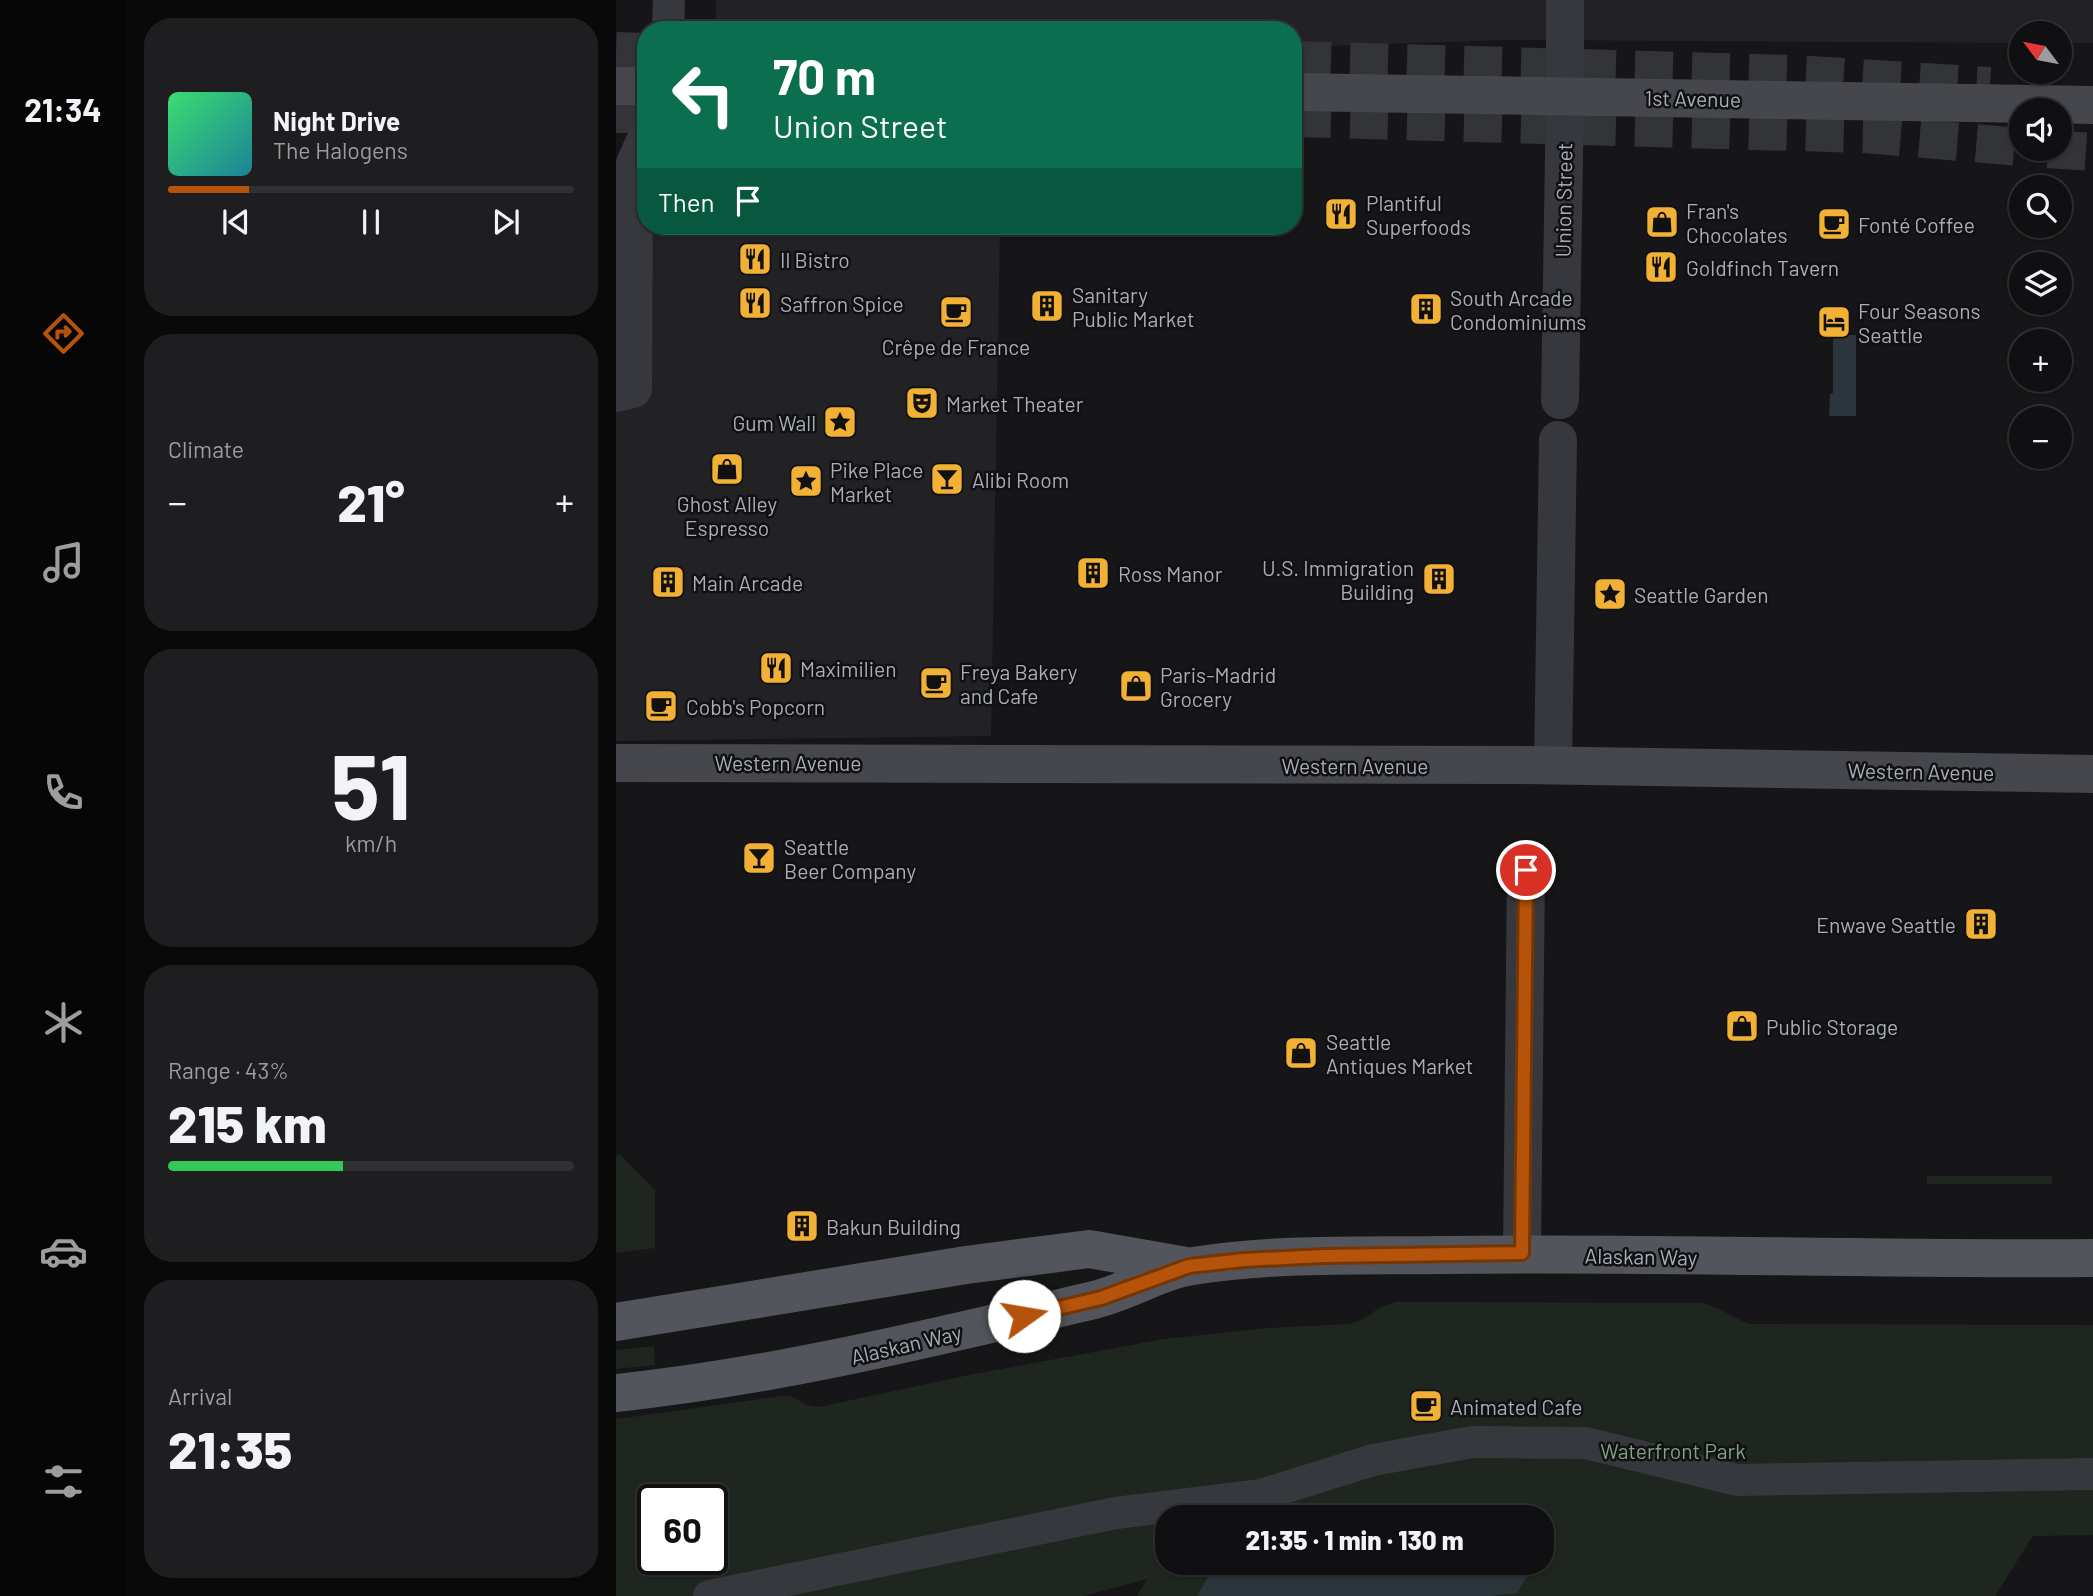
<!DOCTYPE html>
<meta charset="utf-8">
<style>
:root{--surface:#101012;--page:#1e1e20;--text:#f1f3f6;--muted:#9c9d9f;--line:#303032;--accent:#b45309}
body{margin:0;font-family:Barlow,sans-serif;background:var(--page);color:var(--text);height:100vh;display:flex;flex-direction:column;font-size:26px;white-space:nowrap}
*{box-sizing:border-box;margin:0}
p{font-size:23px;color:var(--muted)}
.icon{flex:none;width:38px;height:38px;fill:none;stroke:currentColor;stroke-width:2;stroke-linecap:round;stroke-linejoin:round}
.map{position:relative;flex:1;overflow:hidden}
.drawer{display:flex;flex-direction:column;gap:18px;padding:18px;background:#09090a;width:490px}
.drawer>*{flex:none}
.guide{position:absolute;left:21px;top:21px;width:665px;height:214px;border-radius:28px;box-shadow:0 2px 5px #0004,0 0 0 2px var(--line);background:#0b6e4f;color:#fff;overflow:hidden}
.needle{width:46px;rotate:302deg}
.controls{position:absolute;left:1393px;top:21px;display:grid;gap:14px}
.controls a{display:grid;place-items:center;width:63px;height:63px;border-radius:50%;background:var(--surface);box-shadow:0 2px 5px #0004,0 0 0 2px var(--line);font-size:35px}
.speed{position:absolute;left:21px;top:1484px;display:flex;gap:14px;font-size:35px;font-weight:700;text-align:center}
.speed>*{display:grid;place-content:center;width:91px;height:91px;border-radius:50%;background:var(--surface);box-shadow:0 2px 5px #0004,0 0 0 2px var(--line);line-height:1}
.speed .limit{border:4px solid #111;border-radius:10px;background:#fff;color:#111}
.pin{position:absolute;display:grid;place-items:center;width:60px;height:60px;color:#fff;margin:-30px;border:4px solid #fff;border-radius:50%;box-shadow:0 2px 7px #0007}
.me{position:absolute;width:77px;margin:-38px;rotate:77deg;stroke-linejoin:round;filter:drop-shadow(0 0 5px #0008)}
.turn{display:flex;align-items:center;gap:24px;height:147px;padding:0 21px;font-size:32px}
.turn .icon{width:91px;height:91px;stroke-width:2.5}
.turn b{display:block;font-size:49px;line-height:60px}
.then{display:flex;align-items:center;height:66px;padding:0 21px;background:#0003;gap:14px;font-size:26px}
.big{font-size:52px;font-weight:800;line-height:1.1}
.drawer .card{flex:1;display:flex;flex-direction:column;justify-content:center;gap:10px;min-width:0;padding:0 24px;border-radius:28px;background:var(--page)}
.drawer .dial{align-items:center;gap:0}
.dial b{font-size:91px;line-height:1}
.song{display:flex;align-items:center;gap:21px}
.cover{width:84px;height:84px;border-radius:10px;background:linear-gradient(135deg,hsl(140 70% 55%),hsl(190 70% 35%))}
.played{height:7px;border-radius:4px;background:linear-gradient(90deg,var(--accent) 20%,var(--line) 20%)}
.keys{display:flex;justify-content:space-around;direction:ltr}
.heat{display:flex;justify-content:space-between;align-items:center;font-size:38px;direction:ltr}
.charge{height:10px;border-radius:5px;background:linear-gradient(90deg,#34c759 43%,var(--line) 0)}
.trip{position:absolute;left:539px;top:1505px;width:399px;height:70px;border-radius:28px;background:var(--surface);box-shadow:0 2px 5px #0004,0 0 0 2px var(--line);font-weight:800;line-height:70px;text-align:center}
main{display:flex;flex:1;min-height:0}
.tab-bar{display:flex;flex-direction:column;width:126px;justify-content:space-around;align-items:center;background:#060607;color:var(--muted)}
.tab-bar .icon{width:49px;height:49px}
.tab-bar .current{color:var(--accent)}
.tab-bar b{font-size:32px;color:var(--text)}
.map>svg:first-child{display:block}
</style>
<main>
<nav class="tab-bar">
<b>21:34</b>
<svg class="icon current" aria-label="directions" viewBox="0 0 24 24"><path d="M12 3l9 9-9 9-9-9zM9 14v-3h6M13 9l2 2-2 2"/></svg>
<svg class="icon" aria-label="music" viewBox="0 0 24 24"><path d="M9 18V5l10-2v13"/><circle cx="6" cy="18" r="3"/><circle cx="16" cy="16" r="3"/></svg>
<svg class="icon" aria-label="phone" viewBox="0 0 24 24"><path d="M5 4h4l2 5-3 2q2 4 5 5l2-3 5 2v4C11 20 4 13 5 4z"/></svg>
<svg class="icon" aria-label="climate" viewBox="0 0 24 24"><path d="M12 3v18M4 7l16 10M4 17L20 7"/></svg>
<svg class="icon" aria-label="car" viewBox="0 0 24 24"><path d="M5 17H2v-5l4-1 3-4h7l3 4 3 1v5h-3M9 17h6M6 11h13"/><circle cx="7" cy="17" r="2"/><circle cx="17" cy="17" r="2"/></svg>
<svg class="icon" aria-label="filters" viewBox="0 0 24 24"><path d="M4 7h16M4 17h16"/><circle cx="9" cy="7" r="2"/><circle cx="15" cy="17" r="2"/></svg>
</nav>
<section class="drawer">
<div class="card">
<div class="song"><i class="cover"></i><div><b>Night Drive</b><p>The Halogens</p></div></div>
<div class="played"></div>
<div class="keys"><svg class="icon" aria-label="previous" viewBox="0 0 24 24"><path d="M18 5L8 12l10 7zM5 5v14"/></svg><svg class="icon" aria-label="pause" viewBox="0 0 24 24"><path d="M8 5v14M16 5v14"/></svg><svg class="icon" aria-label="next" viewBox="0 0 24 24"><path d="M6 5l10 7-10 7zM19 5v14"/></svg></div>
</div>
<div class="card"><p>Climate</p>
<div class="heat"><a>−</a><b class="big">21°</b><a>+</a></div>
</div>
<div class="card dial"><b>51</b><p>km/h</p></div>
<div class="card"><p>Range · 43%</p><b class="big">215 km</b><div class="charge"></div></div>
<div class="card"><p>Arrival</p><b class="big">21:35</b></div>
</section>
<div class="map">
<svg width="1477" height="1596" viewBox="0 0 1477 1596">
<rect width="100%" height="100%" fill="#161618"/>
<path fill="#222225" d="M100 0H1477V43H1444V33H1405V43L891 40 677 47V30H100Z
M0 168 30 226H384L375 736 0 741Z"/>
<path fill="#1e261f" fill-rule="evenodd" d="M3 1154 39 1190V1248L0 1253V1157Z
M1311 1176H1436V1184H1311Z
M780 1302 1086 1303C1104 1307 1117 1318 1133 1324L1477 1325V1535L1417 1536 1379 1596H521L531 1579 468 1596H0V1419L173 1395 191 1405 203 1407 353 1375 548 1339 652 1328 733 1324 748 1319 764 1307ZM37 1500H96V1559H37ZM551 1517H926V1563H551Z
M38 1346 39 1365 0 1369V1350Z"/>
<path fill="#2c353c" d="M1217 335H1240V416H1213L1214 394 1217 393Z
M680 1563H919L901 1593 875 1596H581L594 1574Z"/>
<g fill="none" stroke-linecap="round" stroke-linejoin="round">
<path stroke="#333438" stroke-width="38" stroke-dasharray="38 19" stroke-linecap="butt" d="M0 51 30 52
M677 60 1177 74 1374 86
M0 114H30
M677 118 1248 134 1405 147
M1432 149 1477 152"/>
<path stroke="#37383d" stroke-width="32" d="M52 30 53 0
M93 1596 500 1513 645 1495 757 1460 856 1442 970 1443 1121 1480 1477 1474"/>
<path stroke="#37383d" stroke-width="38" d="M0 393 17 389 18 166 30 139
M944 400 949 95
M937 765 942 440
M906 1253 910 870"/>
<path stroke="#37383d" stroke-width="38" d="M949 0V95"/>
<path stroke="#45474d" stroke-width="38" d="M0 86H30
M677 92 1477 105
M0 763 901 765 1477 774"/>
<path stroke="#53555c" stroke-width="38" d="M0 1322 350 1265 473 1249 570 1266
M0 1393C162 1376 320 1337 478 1300 512 1292 543 1271 577 1266 659 1253 742 1256 824 1255 1042 1252 1259 1260 1477 1258"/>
</g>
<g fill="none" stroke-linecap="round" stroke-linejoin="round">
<defs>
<path id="route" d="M408 1316 485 1298 573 1266 628 1260 708 1256 906 1253 910 870"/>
</defs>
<use href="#route" stroke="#753606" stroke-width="18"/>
<use href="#route" stroke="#b45309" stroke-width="12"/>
</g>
<defs>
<symbol id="restaurant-square" viewBox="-11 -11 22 22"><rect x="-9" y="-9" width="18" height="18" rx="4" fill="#f2b134" stroke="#111113"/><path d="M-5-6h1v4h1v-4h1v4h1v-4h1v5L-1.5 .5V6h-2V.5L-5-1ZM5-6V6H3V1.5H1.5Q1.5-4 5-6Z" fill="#111"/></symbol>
<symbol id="shop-square" viewBox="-11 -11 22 22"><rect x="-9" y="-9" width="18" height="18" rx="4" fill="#f2b134" stroke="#111113"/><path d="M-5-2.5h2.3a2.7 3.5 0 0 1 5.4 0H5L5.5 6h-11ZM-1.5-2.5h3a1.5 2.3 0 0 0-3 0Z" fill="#111"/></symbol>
<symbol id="cafe-square" viewBox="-11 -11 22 22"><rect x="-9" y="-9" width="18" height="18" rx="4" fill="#f2b134" stroke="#111113"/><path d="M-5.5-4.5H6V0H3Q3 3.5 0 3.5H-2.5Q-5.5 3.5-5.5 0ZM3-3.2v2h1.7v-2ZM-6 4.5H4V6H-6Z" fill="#111"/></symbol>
<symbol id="building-square" viewBox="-11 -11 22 22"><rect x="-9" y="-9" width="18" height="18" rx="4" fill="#f2b134" stroke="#111113"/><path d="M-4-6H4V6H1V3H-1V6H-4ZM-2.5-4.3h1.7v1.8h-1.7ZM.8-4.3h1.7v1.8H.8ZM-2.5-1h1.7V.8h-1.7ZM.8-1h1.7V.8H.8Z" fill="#111"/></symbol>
<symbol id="hotel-square" viewBox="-11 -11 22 22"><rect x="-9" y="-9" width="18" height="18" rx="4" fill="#f2b134" stroke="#111113"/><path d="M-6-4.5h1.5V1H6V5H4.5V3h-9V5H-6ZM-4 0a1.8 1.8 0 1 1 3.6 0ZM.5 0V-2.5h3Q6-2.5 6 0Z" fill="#111"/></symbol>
<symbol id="theatre-square" viewBox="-11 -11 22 22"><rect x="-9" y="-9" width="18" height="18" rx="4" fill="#f2b134" stroke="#111113"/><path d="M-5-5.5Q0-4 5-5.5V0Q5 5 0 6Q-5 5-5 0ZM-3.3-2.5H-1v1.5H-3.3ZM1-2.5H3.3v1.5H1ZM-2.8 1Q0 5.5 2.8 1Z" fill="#111"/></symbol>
<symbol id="sight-square" viewBox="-11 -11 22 22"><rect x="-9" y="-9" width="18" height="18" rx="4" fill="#f2b134" stroke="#111113"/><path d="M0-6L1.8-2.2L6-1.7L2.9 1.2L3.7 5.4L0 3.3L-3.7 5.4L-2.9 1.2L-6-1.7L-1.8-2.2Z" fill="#111"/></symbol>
<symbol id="bar-square" viewBox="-11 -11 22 22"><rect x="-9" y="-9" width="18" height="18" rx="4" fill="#f2b134" stroke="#111113"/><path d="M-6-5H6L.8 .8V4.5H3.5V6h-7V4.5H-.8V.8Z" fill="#111"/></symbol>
</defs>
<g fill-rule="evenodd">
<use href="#restaurant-square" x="706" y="195" width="38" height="38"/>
<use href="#shop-square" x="1027" y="203" width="38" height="38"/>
<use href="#cafe-square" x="1199" y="205" width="38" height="38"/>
<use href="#restaurant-square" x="120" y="240" width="38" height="38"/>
<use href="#restaurant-square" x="1026" y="248" width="38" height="38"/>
<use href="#restaurant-square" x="120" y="284" width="38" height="38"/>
<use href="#building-square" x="412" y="287" width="38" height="38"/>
<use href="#building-square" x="791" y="290" width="38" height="38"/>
<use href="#cafe-square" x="321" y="293" width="38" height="38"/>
<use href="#hotel-square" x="1199" y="303" width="38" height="38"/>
<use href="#theatre-square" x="287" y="384" width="38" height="38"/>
<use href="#sight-square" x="205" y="403" width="38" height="38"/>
<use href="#shop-square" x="92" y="450" width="38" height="38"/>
<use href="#bar-square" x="312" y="460" width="38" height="38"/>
<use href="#sight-square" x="171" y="462" width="38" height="38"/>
<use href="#building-square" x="458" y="554" width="38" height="38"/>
<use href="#building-square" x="804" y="560" width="38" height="38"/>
<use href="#building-square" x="33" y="563" width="38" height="38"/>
<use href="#sight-square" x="975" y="575" width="38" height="38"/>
<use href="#restaurant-square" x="141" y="649" width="38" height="38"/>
<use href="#cafe-square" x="301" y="664" width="38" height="38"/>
<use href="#shop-square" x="501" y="667" width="38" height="38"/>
<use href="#cafe-square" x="26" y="687" width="38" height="38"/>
<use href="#bar-square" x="124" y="839" width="38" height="38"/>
<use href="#building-square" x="1346" y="905" width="38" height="38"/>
<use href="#shop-square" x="1107" y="1007" width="38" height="38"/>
<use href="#shop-square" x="666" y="1034" width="38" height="38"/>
<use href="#building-square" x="167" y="1207" width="38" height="38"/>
<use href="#cafe-square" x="791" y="1387" width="38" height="38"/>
</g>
<g text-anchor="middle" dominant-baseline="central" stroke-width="5" stroke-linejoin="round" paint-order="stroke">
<g font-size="21" fill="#a8adb8" stroke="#111113">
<text transform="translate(1077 98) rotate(1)">1st Avenue</text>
<text transform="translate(947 200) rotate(-89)">Union Street</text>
<text x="172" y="762">Western Avenue</text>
<text x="739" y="765">Western Avenue</text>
<text transform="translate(1305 771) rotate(1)">Western Avenue</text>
<text transform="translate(1025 1256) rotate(1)">Alaskan Way</text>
<text transform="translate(290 1344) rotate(-13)">Alaskan Way</text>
</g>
<g font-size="21" fill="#a8adb8" stroke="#111113" text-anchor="start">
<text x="750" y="202">Plantiful<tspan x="750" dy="24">Superfoods</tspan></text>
<text x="1070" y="210">Fran's<tspan x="1070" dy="24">Chocolates</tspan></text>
<text x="1242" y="224">Fonté Coffee</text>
<text x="164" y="259">Il Bistro</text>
<text x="1070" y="267">Goldfinch Tavern</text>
<text x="456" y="294">Sanitary<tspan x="456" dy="24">Public Market</tspan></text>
<text x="834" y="297">South Arcade<tspan x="834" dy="24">Condominiums</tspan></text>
<text x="164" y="303">Saffron Spice</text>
<text x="1242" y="310">Four Seasons<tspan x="1242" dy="24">Seattle</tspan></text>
<text x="340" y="346" text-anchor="middle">Crêpe de France</text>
<text x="330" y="403">Market Theater</text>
<text x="200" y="422" text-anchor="end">Gum Wall</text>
<text x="214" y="469">Pike Place<tspan x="214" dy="24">Market</tspan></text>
<text x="356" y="479">Alibi Room</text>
<text x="111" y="503" text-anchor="middle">Ghost Alley<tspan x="111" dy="24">Espresso</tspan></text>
<text x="798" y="567" text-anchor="end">U.S. Immigration<tspan x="798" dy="24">Building</tspan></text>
<text x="502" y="573">Ross Manor</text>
<text x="76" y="582">Main Arcade</text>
<text x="1018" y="594">Seattle Garden</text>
<text x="184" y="668">Maximilien</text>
<text x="344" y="671">Freya Bakery<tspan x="344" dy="24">and Cafe</tspan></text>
<text x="544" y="674">Paris-Madrid<tspan x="544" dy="24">Grocery</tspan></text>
<text x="70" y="706">Cobb's Popcorn</text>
<text x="168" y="846">Seattle<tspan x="168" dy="24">Beer Company</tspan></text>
<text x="1340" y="924" text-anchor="end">Enwave Seattle</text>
<text x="1150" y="1026">Public Storage</text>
<text x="710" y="1041">Seattle<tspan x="710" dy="24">Antiques Market</tspan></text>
<text x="210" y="1226">Bakun Building</text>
<text x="834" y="1406">Animated Cafe</text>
</g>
<g font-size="21" fill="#7fa381" stroke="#111113">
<text x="1057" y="1450">Waterfront Park</text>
</g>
</g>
</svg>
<div class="controls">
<a><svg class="needle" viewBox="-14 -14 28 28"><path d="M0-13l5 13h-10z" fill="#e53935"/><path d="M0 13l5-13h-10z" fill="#9c9d9f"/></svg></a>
<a><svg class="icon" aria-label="sound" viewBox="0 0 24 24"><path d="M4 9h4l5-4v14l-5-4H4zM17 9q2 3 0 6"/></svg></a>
<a><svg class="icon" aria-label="search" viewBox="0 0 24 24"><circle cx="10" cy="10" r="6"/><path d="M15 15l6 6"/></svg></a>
<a><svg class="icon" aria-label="layers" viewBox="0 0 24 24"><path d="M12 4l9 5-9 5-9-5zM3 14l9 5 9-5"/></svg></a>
<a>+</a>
<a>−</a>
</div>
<div class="speed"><div class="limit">60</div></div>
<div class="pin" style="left:910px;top:870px;background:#d93025"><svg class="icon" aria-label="arrive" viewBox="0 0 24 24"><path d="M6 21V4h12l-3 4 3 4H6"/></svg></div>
<svg class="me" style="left:408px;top:1316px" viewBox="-20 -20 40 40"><circle r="19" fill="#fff"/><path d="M0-13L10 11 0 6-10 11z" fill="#b45309"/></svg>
<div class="trip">21:35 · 1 min · 130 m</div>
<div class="guide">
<div class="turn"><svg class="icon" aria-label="left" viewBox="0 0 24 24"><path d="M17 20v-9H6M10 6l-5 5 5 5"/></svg><div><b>70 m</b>Union Street</div></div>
<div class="then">Then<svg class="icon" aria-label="arrive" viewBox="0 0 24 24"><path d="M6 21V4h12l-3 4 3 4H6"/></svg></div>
</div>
</div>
</main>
